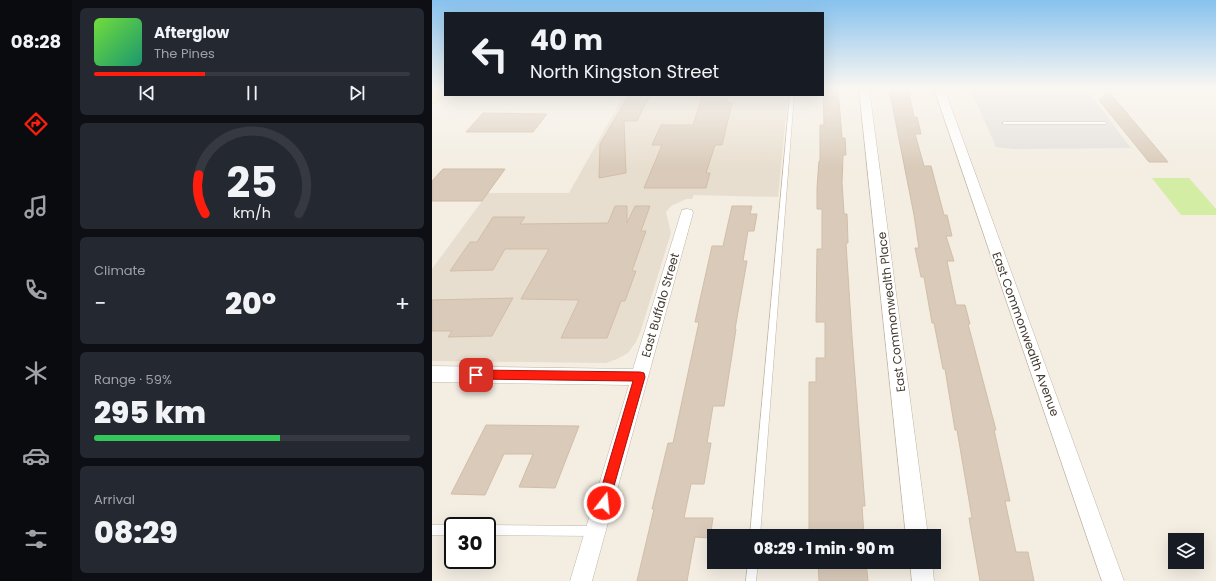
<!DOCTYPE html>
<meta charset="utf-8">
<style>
:root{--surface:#171b24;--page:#242831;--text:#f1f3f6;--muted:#9ea1a6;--line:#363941;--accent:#ff1d0d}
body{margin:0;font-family:Poppins,sans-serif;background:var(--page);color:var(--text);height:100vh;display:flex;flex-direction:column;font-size:15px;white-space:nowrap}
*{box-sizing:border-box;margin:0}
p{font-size:13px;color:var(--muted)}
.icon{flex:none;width:22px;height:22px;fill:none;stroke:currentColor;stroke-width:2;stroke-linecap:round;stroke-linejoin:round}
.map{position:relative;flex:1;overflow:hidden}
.drawer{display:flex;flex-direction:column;gap:8px;padding:8px;background:#0d0f14;width:360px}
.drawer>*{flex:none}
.guide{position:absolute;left:12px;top:12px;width:380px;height:84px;border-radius:0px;box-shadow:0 4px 16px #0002;background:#171b24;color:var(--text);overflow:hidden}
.buttons{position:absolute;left:736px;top:533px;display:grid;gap:8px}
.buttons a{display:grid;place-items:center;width:36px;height:36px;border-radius:0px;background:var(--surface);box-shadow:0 4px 16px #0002;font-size:20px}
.speed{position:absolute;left:12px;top:517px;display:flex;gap:8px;font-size:20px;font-weight:700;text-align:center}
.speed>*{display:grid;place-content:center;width:52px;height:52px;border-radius:50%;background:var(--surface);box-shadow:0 4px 16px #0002;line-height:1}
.speed .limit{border:2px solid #111;border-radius:6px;background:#fff;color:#111}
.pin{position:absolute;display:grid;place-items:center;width:34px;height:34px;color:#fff;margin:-17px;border-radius:8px;box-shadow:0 2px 6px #0006}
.me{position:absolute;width:44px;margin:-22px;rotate:16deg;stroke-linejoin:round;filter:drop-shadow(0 0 3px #0008)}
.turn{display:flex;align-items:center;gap:14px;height:84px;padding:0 20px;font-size:18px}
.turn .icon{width:52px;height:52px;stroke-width:2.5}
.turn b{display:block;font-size:28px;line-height:34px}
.big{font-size:30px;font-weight:800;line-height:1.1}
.drawer .widget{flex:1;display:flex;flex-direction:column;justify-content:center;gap:6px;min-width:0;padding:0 14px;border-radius:6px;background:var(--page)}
.drawer .dial{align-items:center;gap:0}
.dial svg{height:104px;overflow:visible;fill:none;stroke:var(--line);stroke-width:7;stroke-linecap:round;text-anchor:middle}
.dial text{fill:var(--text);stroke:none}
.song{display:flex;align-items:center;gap:12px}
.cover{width:48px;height:48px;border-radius:6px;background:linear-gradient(135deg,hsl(100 70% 55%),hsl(160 70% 35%))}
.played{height:4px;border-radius:2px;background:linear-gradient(90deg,var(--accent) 35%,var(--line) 35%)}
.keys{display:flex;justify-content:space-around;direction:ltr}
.heat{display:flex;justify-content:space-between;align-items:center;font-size:22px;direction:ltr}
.charge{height:6px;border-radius:3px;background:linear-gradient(90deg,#34c759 59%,var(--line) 0)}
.trip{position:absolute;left:275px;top:529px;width:234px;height:40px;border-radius:0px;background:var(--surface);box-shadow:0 4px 16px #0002;font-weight:800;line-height:40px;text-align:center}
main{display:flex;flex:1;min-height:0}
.menu{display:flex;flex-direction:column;width:72px;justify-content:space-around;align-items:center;background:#090b0e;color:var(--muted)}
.menu .icon{width:28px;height:28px}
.menu .active{color:var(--accent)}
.menu b{font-size:18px;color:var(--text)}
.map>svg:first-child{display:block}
</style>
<main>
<nav class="menu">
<b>08:28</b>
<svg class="icon active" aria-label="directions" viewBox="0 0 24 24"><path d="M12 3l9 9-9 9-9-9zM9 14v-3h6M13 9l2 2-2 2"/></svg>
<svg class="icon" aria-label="music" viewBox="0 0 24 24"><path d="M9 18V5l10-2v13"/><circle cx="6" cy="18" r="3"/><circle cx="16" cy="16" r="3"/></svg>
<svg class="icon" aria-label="phone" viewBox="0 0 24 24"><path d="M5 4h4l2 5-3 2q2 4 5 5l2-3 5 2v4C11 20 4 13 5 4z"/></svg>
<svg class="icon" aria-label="climate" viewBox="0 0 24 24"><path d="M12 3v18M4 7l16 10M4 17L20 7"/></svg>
<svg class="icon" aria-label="car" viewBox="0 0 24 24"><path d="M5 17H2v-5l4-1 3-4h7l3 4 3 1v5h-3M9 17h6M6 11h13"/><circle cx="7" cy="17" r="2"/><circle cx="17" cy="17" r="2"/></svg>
<svg class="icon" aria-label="filters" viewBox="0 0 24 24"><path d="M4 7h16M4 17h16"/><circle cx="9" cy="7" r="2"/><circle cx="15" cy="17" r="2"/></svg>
</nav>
<section class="drawer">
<div class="widget">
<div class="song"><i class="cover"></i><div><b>Afterglow</b><p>The Pines</p></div></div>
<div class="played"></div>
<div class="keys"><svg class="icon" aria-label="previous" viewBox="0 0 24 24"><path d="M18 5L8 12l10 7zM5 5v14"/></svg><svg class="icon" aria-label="pause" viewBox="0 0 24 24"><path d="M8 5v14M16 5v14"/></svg><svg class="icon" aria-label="next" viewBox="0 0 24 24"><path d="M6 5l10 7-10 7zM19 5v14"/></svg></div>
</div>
<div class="widget dial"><svg viewBox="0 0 100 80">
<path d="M14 69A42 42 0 1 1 86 69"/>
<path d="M14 69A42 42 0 0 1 9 39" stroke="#ff1d0d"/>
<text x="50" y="56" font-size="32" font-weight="700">25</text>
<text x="50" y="72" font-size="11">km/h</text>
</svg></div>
<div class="widget"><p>Climate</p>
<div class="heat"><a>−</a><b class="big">20°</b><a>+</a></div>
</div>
<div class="widget"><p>Range · 59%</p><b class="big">295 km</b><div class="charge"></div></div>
<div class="widget"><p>Arrival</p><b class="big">08:29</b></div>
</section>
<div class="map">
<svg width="784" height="581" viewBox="0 0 784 581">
<rect width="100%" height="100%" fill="#f3ede2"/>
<path fill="#e8decf" d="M192 95H356L346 197 262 195 260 199H254L239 206 234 212 239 233 209 330 204 342 196 353 185 359 174 363 0 361V269L56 193H137Z"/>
<path fill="#d3eda5" d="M720 178H757L784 209V215H749Z"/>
<path fill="#e3dfdb" d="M538 88H653L699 148 580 149 564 147Z"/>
<path fill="#d9cab9" stroke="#d2bea8" d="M391 88H406L410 138H413L414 155H411L410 183 412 214H415L416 243H414L420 337 433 506H430L432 536H377V382H384V358H393V322H384L385 249H390V209H385V188L387 161H388V125H392Z
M457 88H476L482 117H485L489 134H483L492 166H499L512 215H515L520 236H514L522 261H515L524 305H533L538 324H536L564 430H562L578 501H573L584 552H596L602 581H548L537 518H540L525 430H523L513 369H511L502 323H500L492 277H489L483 248H487L482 215Z
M677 92 699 118 736 162H717L667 100Z
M197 95H218L205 121H192L194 173 167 178 168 144Z
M270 97H296L294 103H300L290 145H283L274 173H278L274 188H212L230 145H220L229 125H261Z
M51 113 115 114 101 132H34Z
M11 169H73L50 201H0V181Z
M183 206H195V223L203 206H218L209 231H214L200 271H204L193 301H189L175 338H129L147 300 89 299 117 249H73L61 270 18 271 38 242H45L61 217H93L88 224 176 223Z
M300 206H320L318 214H325L322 231H316L311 261H315L303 329H304L292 406H281L275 443H279L272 484H259L252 518H281L278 538 263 537 255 581H205L222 509H220L236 443H241L267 322H263L280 246H291Z
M81 298 60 336 16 337 20 331H0V300Z
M54 425 147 426 123 488 87 487 101 454H72L53 495 19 494Z
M386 562H434L436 581H387Z"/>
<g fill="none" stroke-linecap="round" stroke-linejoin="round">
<defs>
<path id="service" d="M358 95H362L328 536H318Z
M571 122H673L675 123 673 124H571Z
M0 525H21L24 526H21V535H0Z
M55 525 163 526 167 527 168 531 167 535 163 536 55 535V526H52Z
M316 562H326L324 581H314Z"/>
<path id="minor" d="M427 88H437L496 536H474Z
M502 88H512L692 581H670Z
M255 209 260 210 261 213 160 581H138L197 385 0 382V366L201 369 249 213 250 210Z
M478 562H500L502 581H480Z"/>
<path id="secondary" d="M5 88H13V95L5 102 0 103V92Z"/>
</defs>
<use href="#service" stroke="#c2b6a7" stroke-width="1"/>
<use href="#minor" stroke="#c2b6a7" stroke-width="1"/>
<use href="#secondary" stroke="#dcc18d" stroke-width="1"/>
<use href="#service" fill="#fff" fill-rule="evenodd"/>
<use href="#minor" fill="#fff" fill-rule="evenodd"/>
<use href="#secondary" fill="#ffeac0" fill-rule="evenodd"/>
</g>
<linearGradient id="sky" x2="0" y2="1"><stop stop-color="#87c2ee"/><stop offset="0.52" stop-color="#faf7f2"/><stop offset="1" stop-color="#faf7f2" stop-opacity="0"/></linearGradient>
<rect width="784" height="169" fill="url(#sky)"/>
<path fill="#ff1d0d" stroke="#a61308" d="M44 370 208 372 212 373 213 377 176 507 172 509 167 507 165 503 201 381 44 379 40 378 39 375 40 371Z"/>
<g text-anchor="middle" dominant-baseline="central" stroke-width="4" stroke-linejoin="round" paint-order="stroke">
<g font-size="12" fill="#453c32" stroke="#fff">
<text transform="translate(228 305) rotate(-74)">East Buffalo Street</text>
<text transform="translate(459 312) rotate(-97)">East Commonwealth Place</text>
<text transform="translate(594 334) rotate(70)">East Commonwealth Avenue</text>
</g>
</g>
</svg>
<div class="buttons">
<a><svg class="icon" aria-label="layers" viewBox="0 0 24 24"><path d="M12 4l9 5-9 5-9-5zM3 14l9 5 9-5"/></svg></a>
</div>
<div class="speed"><div class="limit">30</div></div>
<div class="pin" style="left:44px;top:375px;background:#d93025"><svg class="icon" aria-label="arrive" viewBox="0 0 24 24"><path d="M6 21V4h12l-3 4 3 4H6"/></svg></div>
<svg class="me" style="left:172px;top:503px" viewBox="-20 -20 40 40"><circle r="17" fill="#ff1d0d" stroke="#fff" stroke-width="3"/><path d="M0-11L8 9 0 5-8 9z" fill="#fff"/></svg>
<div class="trip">08:29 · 1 min · 90 m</div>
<div class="guide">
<div class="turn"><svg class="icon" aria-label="left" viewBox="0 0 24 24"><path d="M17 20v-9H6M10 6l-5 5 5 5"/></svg><div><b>40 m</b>North Kingston Street</div></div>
</div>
</div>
</main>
